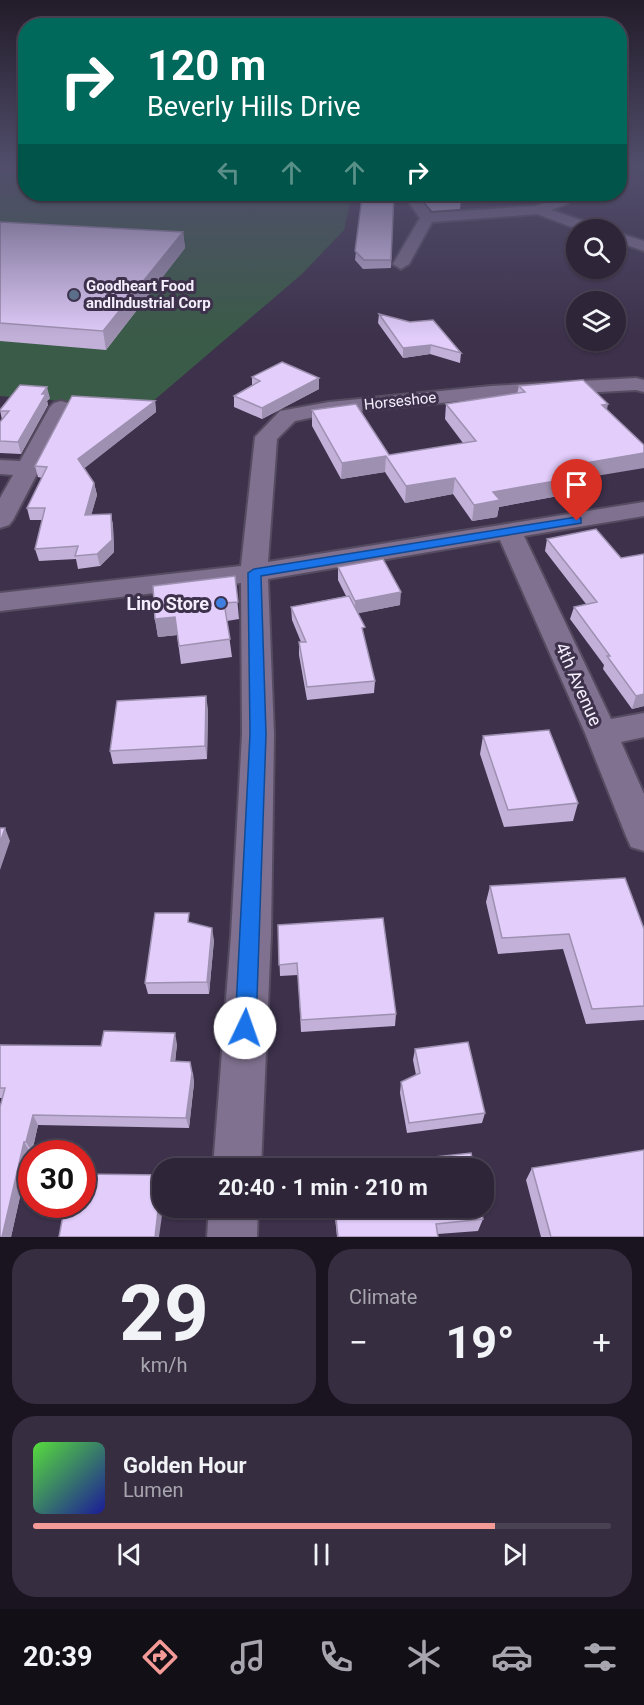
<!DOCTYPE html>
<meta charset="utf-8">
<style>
:root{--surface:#2e2538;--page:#362d40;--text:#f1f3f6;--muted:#a7a5ae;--line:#494253;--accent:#f59b97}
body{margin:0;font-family:Roboto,sans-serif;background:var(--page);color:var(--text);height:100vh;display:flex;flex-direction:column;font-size:22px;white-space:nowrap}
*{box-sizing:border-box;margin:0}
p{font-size:20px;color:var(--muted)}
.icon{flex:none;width:33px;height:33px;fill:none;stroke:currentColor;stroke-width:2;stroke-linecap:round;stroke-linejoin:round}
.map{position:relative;height:1237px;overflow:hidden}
.panel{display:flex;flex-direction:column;gap:12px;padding:12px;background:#19141f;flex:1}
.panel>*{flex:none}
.hud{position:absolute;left:18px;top:18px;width:609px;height:183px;border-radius:24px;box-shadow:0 2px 4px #0004,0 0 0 2px var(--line);background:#00695c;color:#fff;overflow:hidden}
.buttons{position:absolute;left:566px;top:219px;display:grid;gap:12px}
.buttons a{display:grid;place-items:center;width:60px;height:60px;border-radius:50%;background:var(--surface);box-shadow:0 2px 4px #0004,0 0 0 2px var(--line);font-size:30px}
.speed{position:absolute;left:18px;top:1140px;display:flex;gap:12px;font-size:30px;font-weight:700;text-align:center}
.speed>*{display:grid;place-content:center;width:78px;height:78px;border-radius:50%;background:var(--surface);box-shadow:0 2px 4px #0004,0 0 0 2px var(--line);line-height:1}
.speed .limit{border:9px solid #d22;background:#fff;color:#111}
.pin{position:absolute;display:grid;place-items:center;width:51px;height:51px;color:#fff;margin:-62px -26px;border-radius:50% 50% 50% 0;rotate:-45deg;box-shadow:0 0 6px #0007}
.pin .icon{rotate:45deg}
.me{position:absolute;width:66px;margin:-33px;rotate:3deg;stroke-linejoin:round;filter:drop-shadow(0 0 4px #0008)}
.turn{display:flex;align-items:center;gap:21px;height:126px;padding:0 30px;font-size:27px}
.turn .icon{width:78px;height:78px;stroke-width:2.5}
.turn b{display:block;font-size:42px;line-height:51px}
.lanes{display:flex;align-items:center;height:57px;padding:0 30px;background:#0003;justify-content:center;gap:30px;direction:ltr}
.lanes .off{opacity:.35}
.big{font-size:45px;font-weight:700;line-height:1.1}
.panel .widget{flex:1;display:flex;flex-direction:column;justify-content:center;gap:9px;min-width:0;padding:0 21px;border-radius:24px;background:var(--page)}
.panel .dial{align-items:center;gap:0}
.dial b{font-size:78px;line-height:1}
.song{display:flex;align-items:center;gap:18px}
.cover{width:72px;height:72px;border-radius:9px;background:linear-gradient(135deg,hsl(110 70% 55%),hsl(240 70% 35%))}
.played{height:6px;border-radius:3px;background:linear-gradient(90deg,var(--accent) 80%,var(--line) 80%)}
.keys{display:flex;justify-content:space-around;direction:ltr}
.heat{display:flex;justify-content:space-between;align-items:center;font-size:33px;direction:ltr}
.panel .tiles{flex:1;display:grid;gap:12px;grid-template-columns:1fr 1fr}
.widget:last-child{grid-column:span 2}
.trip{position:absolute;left:152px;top:1158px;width:342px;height:60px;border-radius:24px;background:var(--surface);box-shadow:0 2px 4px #0004,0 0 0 2px var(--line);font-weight:700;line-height:60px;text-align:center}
.dock{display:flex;height:96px;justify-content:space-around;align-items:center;background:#120f16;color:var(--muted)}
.dock .icon{width:42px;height:42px}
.dock .on{color:var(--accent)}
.dock b{font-size:27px;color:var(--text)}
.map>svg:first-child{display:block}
</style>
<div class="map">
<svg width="644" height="1237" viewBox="0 0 644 1237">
<rect width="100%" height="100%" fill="#3d314b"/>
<path fill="#3a5b47" d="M0 165H25L26 194H352L344 230 302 274 145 408 0 396Z"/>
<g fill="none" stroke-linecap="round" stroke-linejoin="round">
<defs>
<path id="minor" d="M403 194H416L431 213 536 206 558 198 560 194H572L569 203 551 210 601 227 603 230H580L537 214 432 222 409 264 401 269 393 264 420 218Z
M615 232 644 241V251L615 241Z
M636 378 644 380V392L636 390 491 398 329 414 295 421 277 439 268 562 644 502V516L524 536 611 719 644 713V737L621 742 644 794V851L631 847 626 836 585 733 500 540 268 579 274 734 271 935 261 1168H213L231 935 242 734 241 583 0 611V593L241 566 255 437 280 411 329 402 491 386Z
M61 401 68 403 72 407 13 520 9 525 0 528V498L13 475 0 474V460L20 461 50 407 54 403Z
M209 1208H258L257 1237H207Z"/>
</defs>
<use href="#minor" stroke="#564c61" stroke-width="4"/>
<use href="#minor" fill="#7f718f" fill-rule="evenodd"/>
</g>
<path fill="#c2b0d8" d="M356 194H394L391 268 363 269 355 260 361 204Z
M418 194H456L461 200 460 209 432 211Z
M0 222 183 232 185 248 106 350 0 341Z
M379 314 461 353 460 363 430 354 403 358 378 323Z
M252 377 319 378V389L262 419 234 407V396L252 385Z
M583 380 572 480 569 494 499 507 497 517 472 521 453 494 405 503 385 472 341 479 312 426V410L389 455 463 443 445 419 446 404 517 394 519 386Z
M50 398 47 401 48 405 21 454 0 453V422L2 420 0 410Z
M155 401 156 412 84 468 94 483 97 495 91 515 111 514 113 526 114 552 100 566 78 569 76 559 39 561 35 549 42 520H30L27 508 42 478 38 477 35 466Z
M547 539 621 558 644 554V706L632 709 603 669 604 665 570 619 574 607 586 604 545 551Z
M338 567 400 605 358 613 375 681 374 693 307 700 299 655V642H301L292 620 291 607 346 596 338 580Z
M235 576 239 619 227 621 232 657 181 664 177 635 158 637 155 619Z
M208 709 207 759 113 764 110 751Z
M483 736 578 803 573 821 504 827 480 754Z
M490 886 644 929V1020L586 1024 563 949 498 954 486 902Z
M191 923 214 940 209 994H148L145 983Z
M278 925 396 1014 395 1026 301 1032 298 975 280 976Z
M177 1044 175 1062 193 1073 194 1083 189 1128 38 1125 32 1152H30L11 1237 2 1098H0V1045L101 1046Z
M415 1049 485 1113 482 1123 407 1133 400 1093 401 1082 416 1075 413 1060Z
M426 1158 474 1168H423Z
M532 1168 644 1237H541L526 1180Z
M334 1208H481L483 1219 478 1231 438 1234V1237H337Z"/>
<path fill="#9e90b0" d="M183 232 185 248 106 350 103 331Z
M431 345 430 354 403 358V348Z
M319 378V389L262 419V408Z
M47 387 50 398 47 401 48 405 21 454 18 442 42 394Z
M155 401 156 412 81 471 78 459Z
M608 404 605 420 602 405Z
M644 453V468L572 480 569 494 499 507 497 517 472 521 474 505 493 492 562 467Z
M386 456 385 472 341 479 342 463Z
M455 478 453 494 405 503 406 486Z
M94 483 97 495 88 527 85 515Z
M111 514 113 526 114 552 100 566 97 554Z
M401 592 400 605 355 614V601Z
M175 617 178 635 158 637 155 619Z
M644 694V706L632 709 636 696Z
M206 696 208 709 207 759 205 746Z
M5 828 10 841 0 870V843Z
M212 928 214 940 209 994 207 982Z
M175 1033 177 1044 174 1072 171 1061Z
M190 1062 194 1083 189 1128 186 1118Z
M33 1115 38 1125 32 1152 26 1142Z
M24 1142 30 1152 11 1237H2Z
M162 1175V1208H163L159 1237H155Z"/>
<path fill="#e2cdfb" stroke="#9e90b0" stroke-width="1.5" d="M360 194H394L391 260H364L355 251 362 197Z
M426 194H456L461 200 433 202Z
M0 222 183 232 103 331 0 323Z
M379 314 410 322 433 320 461 353 431 345 403 348Z
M282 362 319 378 262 408 234 396 260 381 252 377Z
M583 380 608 404 602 405 644 445V453L562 467 572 478 493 492 500 500 474 505 455 478 406 486 386 456 342 463 312 410 356 404 389 455 476 441 446 404 525 392 519 386Z
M20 385 47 387 42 394H46L18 442 0 441V422L9 411H0V410Z
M72 396 155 401 78 459 94 483 85 515 111 514 112 540 97 554 75 556 78 546 35 549 45 508H27L47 467 35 466Z
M596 529 621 558 644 554V694L636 696 607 656H610L574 607 597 602 547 539Z
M383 559 401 592 355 601 338 567Z
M235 576 238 602 224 603 230 639 179 646 175 617 155 619 153 586Z
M349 596 365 627 362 628 375 681 307 687 299 642H306L291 607Z
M206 696 205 746 110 751 117 701Z
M549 730 578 803 508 810 483 736Z
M0 828H5L0 843Z
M625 878 644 929V1006L592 1009 569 934 502 938 490 886Z
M155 913H189L188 922 212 928 207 982 145 983Z
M383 918 396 1014 301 1020 297 963 279 965 278 925Z
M104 1031 175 1033 171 1061 190 1062 192 1073 186 1118 33 1115 26 1142H24L2 1237H0V1107L5 1088H0V1045L101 1046Z
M468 1042 485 1113 409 1123 401 1082 420 1073 415 1049Z
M644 1150V1237H551L532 1168Z
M471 1153 474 1168H427L426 1158Z
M82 1174 162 1175 155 1237H59L65 1204H82Z
M335 1208H481L483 1219 436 1224 438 1237H338Z"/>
<linearGradient id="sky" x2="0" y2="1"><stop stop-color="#221b29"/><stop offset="0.49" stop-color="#514e6c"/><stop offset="1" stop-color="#514e6c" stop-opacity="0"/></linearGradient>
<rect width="644" height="338" fill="url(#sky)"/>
<path fill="#1a73e8" stroke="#114b97" stroke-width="1.5" d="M577 517 581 518V523L261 576 266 734 256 1028 253 1036 245 1039 238 1036 235 1028 250 734 248 573 254 569Z"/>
<circle fill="#5c6f8a" stroke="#3d314b" stroke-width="2" cx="74" cy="295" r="6"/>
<circle fill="#3f7fe0" stroke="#3d314b" stroke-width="2" cx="221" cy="603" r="6"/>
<g text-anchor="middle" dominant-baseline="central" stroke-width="6" stroke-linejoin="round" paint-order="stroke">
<g font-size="15" font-weight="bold" fill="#f5effd" stroke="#3d314b" text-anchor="start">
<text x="86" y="286">Goodheart Food<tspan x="86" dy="17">andIndustrial Corp</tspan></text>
</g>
<g font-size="15" fill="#f5effd" stroke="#3d314b">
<text transform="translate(400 401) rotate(-6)">Horseshoe</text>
</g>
<g font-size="18" font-weight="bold" fill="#f5effd" stroke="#3d314b" text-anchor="end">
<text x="209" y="603">Lino Store</text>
</g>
<g font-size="18" fill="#f5effd" stroke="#3d314b">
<text transform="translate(579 684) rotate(66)">4th Avenue</text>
</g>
</g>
</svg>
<div class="buttons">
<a><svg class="icon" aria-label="search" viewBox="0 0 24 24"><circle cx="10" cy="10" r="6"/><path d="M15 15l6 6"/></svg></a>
<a><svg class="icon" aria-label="layers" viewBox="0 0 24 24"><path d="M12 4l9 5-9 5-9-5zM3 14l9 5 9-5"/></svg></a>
</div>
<div class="speed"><div class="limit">30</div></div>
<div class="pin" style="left:577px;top:521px;background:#d93025"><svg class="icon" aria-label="arrive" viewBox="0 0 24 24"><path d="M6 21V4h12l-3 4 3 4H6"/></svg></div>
<svg class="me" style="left:245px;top:1028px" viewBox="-20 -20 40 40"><circle r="19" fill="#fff"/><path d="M0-13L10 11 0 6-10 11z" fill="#1a73e8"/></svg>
<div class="trip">20:40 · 1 min · 210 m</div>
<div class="hud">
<div class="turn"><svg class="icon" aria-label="right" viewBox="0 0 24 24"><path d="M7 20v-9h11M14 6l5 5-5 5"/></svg><div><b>120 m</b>Beverly Hills Drive</div></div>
<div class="lanes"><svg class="icon off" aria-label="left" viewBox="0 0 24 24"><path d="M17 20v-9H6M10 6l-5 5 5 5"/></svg><svg class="icon off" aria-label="ahead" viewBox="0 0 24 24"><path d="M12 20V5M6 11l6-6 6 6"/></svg><svg class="icon off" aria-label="ahead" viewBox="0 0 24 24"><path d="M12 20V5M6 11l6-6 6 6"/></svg><svg class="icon" aria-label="right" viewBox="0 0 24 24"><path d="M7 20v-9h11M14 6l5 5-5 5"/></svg></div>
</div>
</div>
<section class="panel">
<div class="tiles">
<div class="widget dial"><b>29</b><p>km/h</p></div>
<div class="widget"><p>Climate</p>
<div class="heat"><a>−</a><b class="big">19°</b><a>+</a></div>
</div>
<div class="widget">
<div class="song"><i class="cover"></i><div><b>Golden Hour</b><p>Lumen</p></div></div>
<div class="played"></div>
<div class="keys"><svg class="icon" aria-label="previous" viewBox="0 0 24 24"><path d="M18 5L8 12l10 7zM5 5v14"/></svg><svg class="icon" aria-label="pause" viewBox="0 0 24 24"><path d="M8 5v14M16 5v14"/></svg><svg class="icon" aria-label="next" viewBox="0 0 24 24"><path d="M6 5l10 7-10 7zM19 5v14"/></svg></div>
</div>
</div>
</section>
<nav class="dock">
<b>20:39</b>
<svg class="icon on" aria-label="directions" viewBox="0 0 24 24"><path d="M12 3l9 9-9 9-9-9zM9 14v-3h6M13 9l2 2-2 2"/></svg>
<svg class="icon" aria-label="music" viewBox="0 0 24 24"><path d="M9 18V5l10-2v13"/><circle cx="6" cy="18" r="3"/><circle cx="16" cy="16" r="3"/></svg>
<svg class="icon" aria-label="phone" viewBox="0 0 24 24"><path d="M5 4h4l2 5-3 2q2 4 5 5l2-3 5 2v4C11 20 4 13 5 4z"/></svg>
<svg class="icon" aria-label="climate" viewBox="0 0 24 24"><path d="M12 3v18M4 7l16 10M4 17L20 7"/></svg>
<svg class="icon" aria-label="car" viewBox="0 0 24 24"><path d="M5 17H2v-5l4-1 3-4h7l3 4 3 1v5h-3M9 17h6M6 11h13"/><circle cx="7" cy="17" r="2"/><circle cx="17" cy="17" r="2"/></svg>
<svg class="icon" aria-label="filters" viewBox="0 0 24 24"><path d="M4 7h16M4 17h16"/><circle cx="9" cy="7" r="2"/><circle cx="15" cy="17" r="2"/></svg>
</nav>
